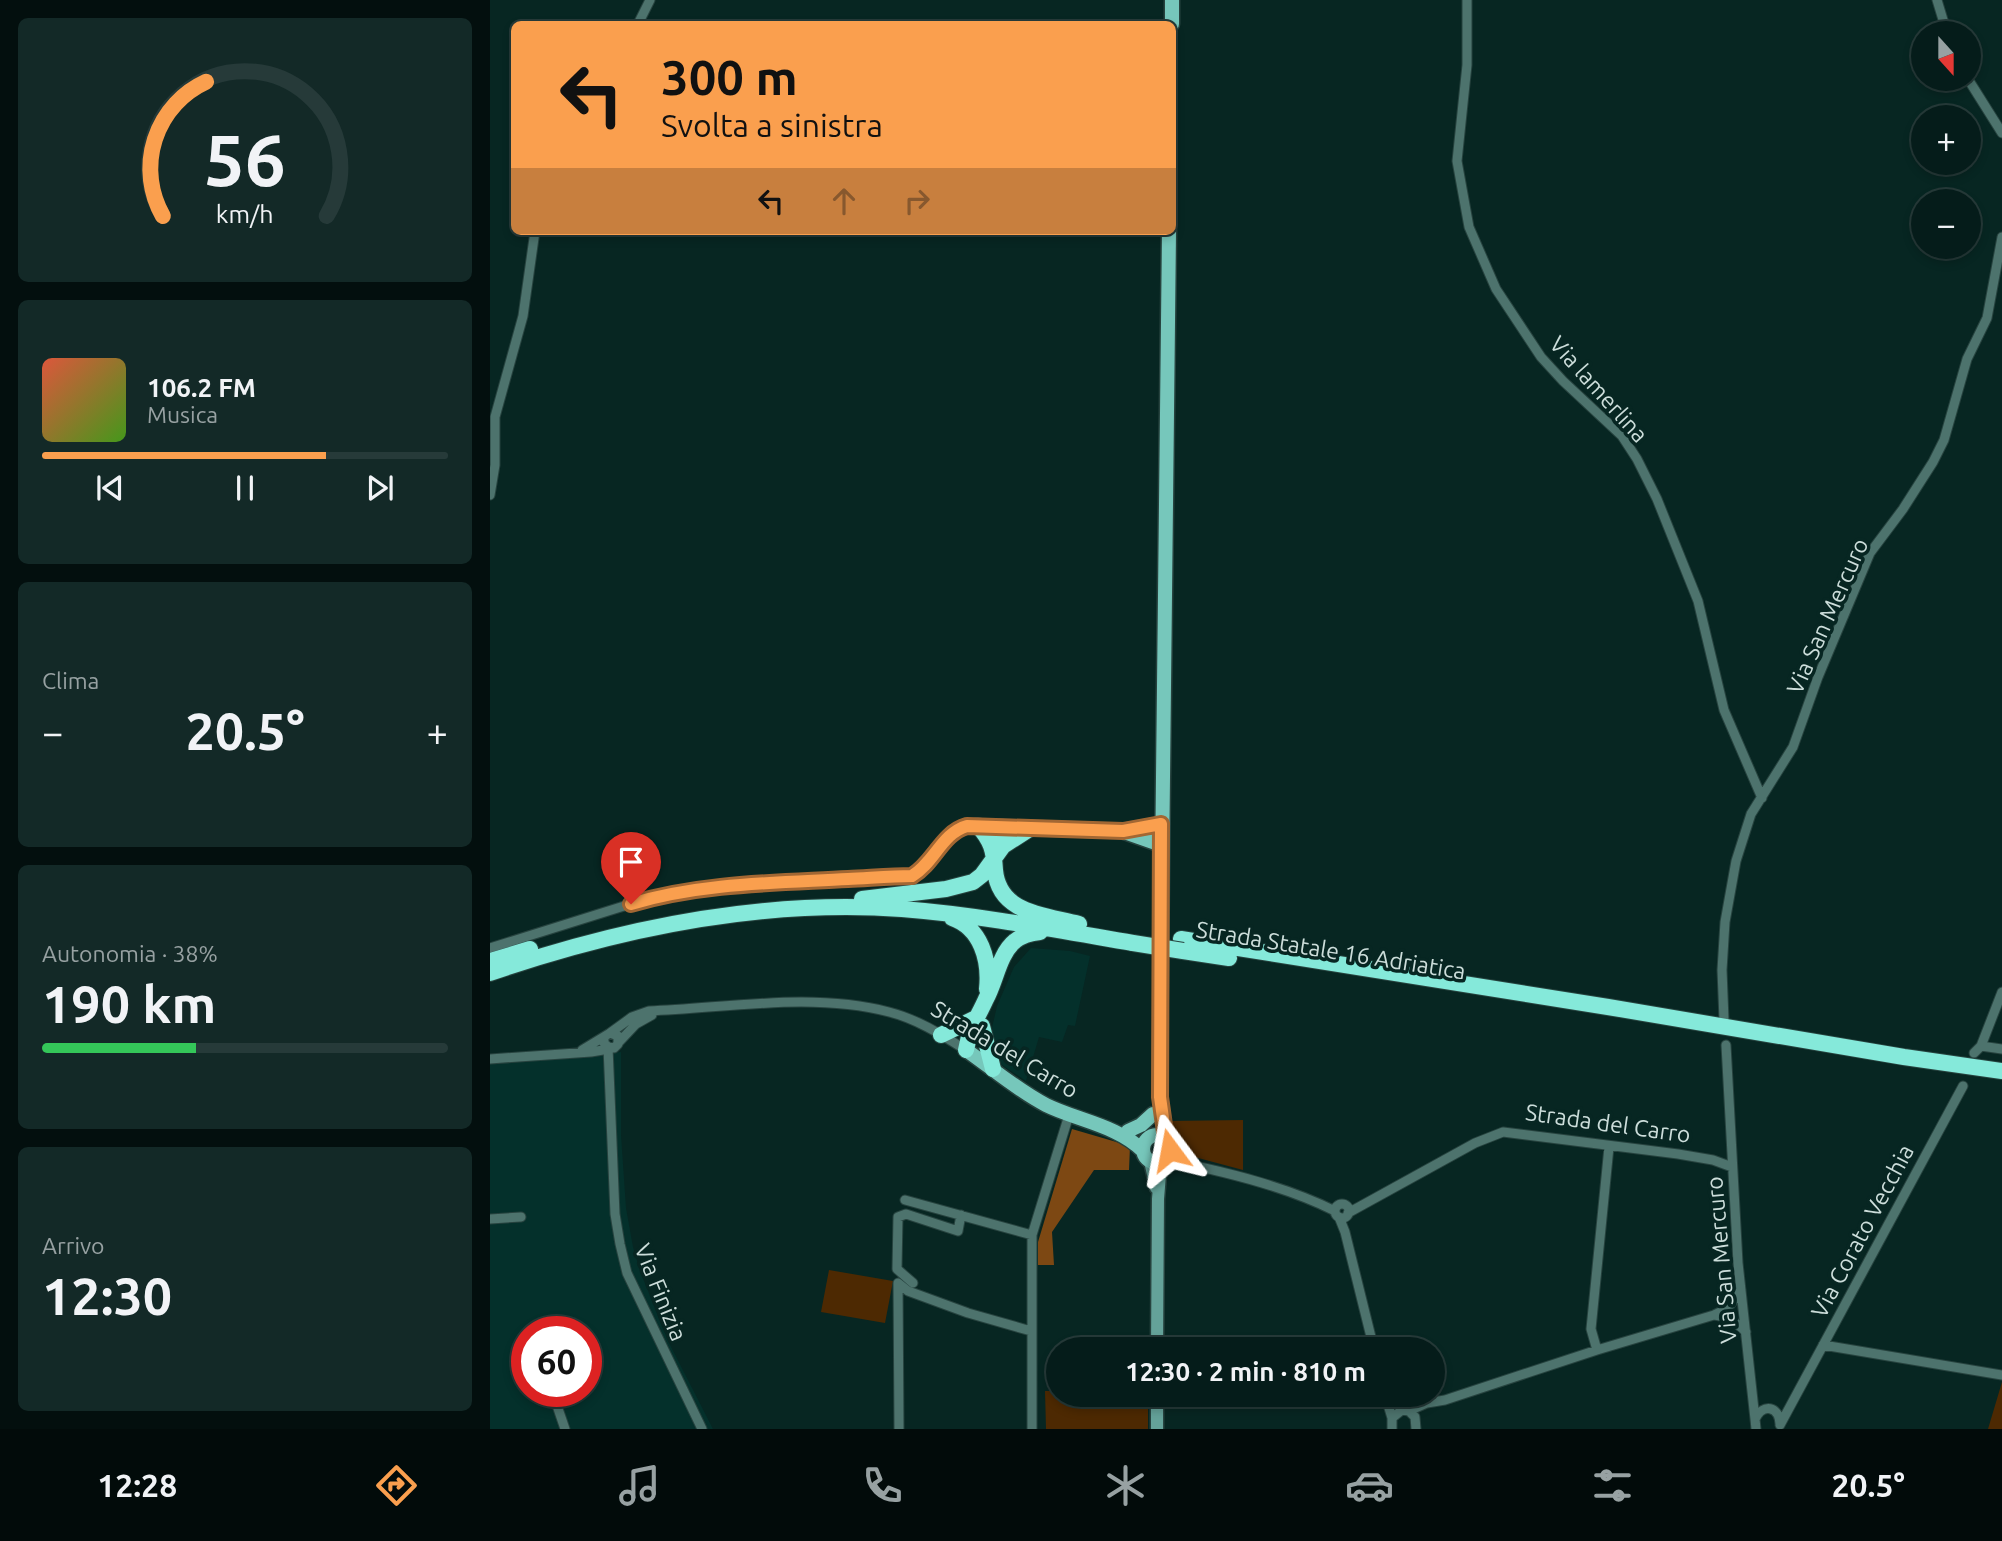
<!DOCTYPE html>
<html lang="it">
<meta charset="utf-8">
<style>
:root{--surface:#051c1a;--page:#132927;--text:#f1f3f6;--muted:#97a1a2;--line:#263a39;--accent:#fa9f4e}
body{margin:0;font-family:Ubuntu,sans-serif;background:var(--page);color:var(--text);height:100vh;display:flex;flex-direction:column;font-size:26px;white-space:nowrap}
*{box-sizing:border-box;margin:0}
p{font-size:23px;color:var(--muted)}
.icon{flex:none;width:38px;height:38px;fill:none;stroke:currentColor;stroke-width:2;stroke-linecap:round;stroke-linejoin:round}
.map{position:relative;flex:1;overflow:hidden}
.side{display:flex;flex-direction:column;gap:18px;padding:18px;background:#030f0e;width:490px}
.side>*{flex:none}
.banner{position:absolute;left:21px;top:21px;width:665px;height:214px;border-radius:10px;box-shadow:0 4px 10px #0003,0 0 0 2px var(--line);background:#fa9f4e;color:#111;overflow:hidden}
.needle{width:46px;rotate:159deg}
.buttons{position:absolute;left:1421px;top:21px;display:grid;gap:14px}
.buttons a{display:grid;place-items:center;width:70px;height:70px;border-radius:50%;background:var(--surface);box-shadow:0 4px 10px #0003,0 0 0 2px var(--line);font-size:35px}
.speed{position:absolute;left:21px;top:1316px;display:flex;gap:14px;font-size:35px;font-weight:700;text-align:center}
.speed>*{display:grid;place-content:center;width:91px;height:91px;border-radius:50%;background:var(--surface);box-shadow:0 4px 10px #0003,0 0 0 2px var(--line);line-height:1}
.speed .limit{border:10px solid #d22;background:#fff;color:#111}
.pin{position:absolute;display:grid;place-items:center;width:60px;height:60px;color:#fff;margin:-72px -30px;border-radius:50% 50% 50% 0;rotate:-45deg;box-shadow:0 0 7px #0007}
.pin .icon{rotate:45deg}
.me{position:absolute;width:77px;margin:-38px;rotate:347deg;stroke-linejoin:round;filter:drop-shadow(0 0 5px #0008)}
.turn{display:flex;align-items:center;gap:24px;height:147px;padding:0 35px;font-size:32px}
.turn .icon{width:91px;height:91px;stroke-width:2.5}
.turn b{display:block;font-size:49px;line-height:60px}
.lanes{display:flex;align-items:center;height:66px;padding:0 35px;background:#0003;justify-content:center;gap:35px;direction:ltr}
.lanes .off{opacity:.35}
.big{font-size:52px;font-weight:700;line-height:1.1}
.side .tile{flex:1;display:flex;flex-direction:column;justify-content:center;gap:10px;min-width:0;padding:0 24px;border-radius:10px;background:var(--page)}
.side .dial{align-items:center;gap:0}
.dial svg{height:182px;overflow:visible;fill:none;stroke:var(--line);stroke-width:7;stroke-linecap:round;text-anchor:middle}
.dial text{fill:var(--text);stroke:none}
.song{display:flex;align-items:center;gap:21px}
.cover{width:84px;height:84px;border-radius:10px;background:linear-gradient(135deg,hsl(10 70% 55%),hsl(100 70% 35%))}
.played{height:7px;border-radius:4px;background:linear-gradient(90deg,var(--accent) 70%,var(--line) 70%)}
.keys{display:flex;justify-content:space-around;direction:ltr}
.heat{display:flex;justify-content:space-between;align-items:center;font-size:38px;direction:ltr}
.charge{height:10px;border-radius:5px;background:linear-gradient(90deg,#34c759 38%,var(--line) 0)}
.trip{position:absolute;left:556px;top:1337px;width:399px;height:70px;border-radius:35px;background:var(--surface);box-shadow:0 4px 10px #0003,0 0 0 2px var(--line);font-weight:700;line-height:70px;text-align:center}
.tabs{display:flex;height:112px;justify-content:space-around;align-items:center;background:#020b0a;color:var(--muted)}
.tabs .icon{width:49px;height:49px}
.tabs .current{color:var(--accent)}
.tabs b{font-size:32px;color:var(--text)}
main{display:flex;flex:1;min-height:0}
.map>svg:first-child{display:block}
</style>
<main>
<section class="side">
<div class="tile dial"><svg viewBox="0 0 100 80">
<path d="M14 69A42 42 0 1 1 86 69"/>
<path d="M14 69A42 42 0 0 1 33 10" stroke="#fa9f4e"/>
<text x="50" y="56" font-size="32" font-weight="700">56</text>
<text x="50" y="72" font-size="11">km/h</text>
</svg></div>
<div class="tile">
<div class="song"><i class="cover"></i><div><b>106.2 FM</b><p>Musica</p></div></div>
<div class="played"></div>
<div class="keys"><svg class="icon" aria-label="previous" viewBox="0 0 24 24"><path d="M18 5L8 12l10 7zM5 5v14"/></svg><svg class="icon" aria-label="pause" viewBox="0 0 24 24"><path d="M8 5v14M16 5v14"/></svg><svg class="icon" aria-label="next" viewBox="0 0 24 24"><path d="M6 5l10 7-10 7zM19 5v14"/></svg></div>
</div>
<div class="tile"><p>Clima</p>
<div class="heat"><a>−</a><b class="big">20.5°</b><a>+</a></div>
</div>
<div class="tile"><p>Autonomia · 38%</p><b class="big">190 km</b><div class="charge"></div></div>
<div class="tile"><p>Arrivo</p><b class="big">12:30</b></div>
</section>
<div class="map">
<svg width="1512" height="1429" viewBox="0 0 1512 1429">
<rect width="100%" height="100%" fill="#072622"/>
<path fill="#04302b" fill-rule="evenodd" d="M541 948 580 951 600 956 585 1026 578 1025 572 1042 549 1037 536 1081 506 1061 502 1045V1028L507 1006 524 967Z
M131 1052V1135L136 1208 143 1247 150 1271 179 1343 223 1429H0V1057ZM37 1332H96V1391H37Z"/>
<path fill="#4d2902" d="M753 1120V1170L697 1155 681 1142 678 1121Z
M339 1270 403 1281 395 1323 331 1312Z
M1512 1382V1429H1498Z
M555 1391H569V1395H658V1429H556Z"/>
<path fill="#7d4813" d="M582 1129 640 1146 639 1170H604L562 1232 564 1265H548V1242Z"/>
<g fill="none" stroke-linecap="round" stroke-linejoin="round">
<defs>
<path id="street" d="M977 0V65L967 161 979 227 1006 289 1051 357 1073 381 1132 436 1147 459 1167 499 1208 601 1234 710 1272 798
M1447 0 1457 33
M148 24 160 0
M1478 79 1512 133
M0 495 5 465V417L33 316 45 231
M0 948 166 896 222 888 318 880 422 876C442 863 452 836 468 828 479 822 499 827 511 827
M1234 1020 1232 970 1235 922 1246 861 1261 814 1303 747 1328 677 1380 553 1413 509 1443 462 1454 440 1477 359 1497 318 1512 237
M120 1033 142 1017 159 1011C238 1008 322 992 399 1012 427 1019 452 1035 476 1050
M129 1042 146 1024 162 1015
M1236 1045 1248 1263 1265 1419
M1491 1046 1512 1049
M118 1047 125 1214 130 1244 137 1273 212 1429
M92 1050 120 1033 128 1036V1044L124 1048 118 1047 114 1043V1037
M1484 1053 1491 1046 1512 992
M0 1059 101 1052 113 1050 117 1046
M680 1150 700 1162
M675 1160C729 1170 795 1186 845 1211
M415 1200 542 1235
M845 1211a7 7 0 1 1 14 0a7 7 0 1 1-14 0Z
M858 1213 985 1143 1013 1132 1188 1154 1223 1160 1242 1167
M849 1217 855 1232 884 1349
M0 1219 31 1217
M423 1283 407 1269 408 1217 416 1214 468 1231 471 1215
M1224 1315C1238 1317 1246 1322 1256 1332
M1333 1345 1512 1375
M1107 1350 1101 1329 1119 1147
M62 1391 75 1429
M895 1395 902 1418
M919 1411 937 1403 955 1400 1107 1350 1224 1315 1238 1308 1251 1290
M1290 1425 1473 1086
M409 1429 408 1283 418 1291 478 1313 541 1331
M542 1429V1235L579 1115
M902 1429V1418L912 1410 919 1411 925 1417 926 1429
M1266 1429 1265 1419C1273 1403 1289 1406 1290 1424"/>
<path id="secondary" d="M660 1161 666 1188
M667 1349 668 1199 671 1162
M667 1429V1395"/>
<path id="primary" d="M682 24V0
M511 827 633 831 671 824
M634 832 671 845
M476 1050C502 1068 527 1090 556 1105 586 1120 629 1126 653 1151
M638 1131 651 1125 663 1114
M653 1149a14 14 0 1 1 28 0a14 14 0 1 1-28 0Z
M676 1139 670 1097V1050L679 231"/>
<path id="highway" d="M488 826C501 840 504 851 505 870 509 914 555 915 589 924
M502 846 505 836 511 827
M372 899 456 889 483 882 492 875 513 846 541 828
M462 918C491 928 500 960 497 989
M691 939 1118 1007 1414 1057 1512 1071
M693 951 739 958
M0 961 40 949
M0 973C131 928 272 899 412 909 489 915 567 930 643 943
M492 1026 503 1069
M451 1035 484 1019
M476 1050C480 1027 487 1019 496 999 506 981 509 954 525 941 532 935 541 933 550 932"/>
</defs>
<use href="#street" stroke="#27433f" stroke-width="11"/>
<use href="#secondary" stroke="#27433f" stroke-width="15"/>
<use href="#primary" stroke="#27433f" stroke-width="17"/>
<use href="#highway" stroke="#27433f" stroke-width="18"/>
<use href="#street" stroke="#4d736d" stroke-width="9"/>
<use href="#secondary" stroke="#64a299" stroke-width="12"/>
<use href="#primary" stroke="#76c7bb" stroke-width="14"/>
<use href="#highway" stroke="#85e9da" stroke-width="16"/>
<defs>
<path id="highway-bridge" d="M643 943 693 951"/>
</defs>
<use href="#highway-bridge" stroke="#27433f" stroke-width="18" stroke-linecap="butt"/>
<use href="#highway-bridge" stroke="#85e9da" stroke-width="16"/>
</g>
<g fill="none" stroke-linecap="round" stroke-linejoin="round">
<defs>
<path id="route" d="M141 904C211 883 286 883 358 879 380 878 401 876 422 876 444 863 452 833 477 826L633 831 671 824 670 1097 676 1139 680 1150"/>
</defs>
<use href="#route" stroke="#a26733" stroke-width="18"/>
<use href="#route" stroke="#fa9f4e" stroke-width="12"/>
</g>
<g text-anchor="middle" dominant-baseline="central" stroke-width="7" stroke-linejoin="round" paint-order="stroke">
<g font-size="23" fill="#ccddda" stroke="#072622">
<text transform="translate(1109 389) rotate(48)">Via lamerlina</text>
<text transform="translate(1337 616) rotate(-66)">Via San Mercuro</text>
<text transform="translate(841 950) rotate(9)">Strada Statale 16 Adriatica</text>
<text transform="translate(515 1049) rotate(31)">Strada del Carro</text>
<text transform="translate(1118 1123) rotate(8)">Strada del Carro</text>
<text transform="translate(1372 1231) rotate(-62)">Via Corato Vecchia</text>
<text transform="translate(1231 1260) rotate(-95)">Via San Mercuro</text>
<text transform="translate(171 1292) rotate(68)">Via Finizia</text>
</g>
</g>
</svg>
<div class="buttons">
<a><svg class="needle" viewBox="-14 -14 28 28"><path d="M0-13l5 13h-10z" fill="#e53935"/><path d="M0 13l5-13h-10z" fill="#97a1a2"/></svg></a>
<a>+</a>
<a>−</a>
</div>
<div class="speed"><div class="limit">60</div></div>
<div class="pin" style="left:141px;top:904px;background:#d93025"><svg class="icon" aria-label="arrive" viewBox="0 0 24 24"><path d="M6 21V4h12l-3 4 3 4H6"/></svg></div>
<svg class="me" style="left:680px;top:1150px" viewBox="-20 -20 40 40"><path d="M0-17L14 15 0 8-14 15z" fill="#fa9f4e" stroke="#fff" stroke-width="4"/></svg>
<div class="trip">12:30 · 2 min · 810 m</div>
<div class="banner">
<div class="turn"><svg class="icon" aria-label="left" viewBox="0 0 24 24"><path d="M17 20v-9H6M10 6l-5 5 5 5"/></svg><div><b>300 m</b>Svolta a sinistra</div></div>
<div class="lanes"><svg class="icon" aria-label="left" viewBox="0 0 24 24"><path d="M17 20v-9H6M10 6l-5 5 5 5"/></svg><svg class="icon off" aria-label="ahead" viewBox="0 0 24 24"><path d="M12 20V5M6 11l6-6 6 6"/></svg><svg class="icon off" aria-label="right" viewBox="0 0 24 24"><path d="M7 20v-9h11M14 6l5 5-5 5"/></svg></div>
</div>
</div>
</main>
<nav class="tabs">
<b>12:28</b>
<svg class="icon current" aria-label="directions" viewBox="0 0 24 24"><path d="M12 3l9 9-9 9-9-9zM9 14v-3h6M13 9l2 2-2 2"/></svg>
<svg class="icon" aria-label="music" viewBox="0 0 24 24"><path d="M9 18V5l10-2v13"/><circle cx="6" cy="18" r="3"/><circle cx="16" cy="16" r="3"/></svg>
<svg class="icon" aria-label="phone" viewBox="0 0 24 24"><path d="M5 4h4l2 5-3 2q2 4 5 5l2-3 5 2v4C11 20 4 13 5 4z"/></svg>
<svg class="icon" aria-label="climate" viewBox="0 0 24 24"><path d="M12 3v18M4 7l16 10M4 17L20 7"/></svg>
<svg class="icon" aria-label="car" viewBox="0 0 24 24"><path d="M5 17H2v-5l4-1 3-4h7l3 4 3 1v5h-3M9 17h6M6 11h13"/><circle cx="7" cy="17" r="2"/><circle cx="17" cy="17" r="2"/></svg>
<svg class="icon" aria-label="filters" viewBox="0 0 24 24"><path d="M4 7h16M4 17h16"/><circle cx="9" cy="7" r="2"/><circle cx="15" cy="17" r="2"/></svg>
<b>20.5°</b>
</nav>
